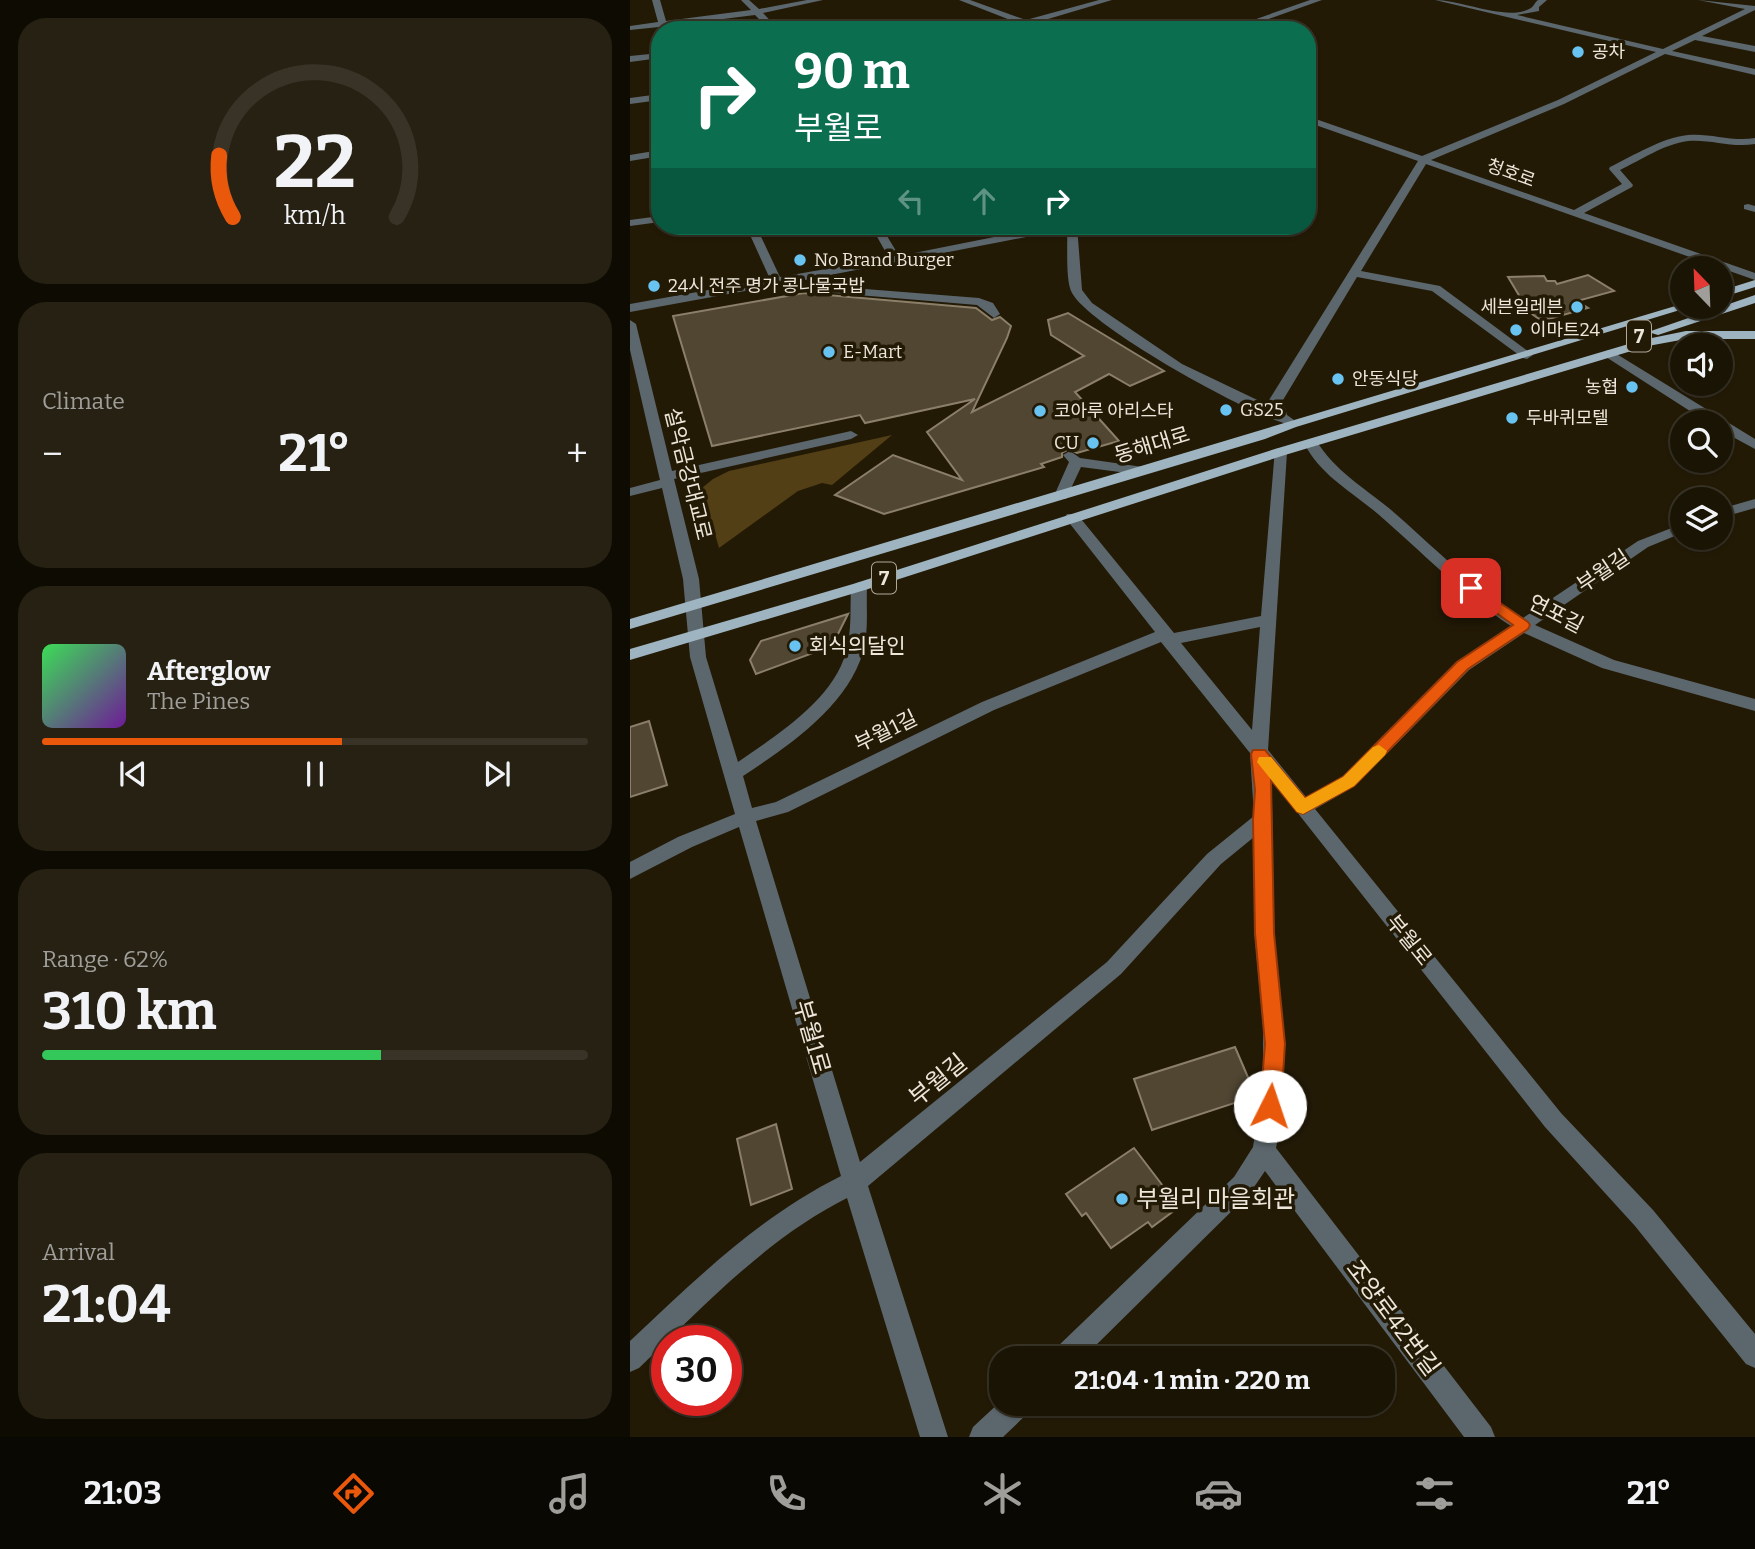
<!DOCTYPE html>
<meta charset="utf-8">
<style>
:root{--surface:#1a1404;--page:#272113;--text:#f1f3f6;--muted:#9f9e9a;--line:#383326;--accent:#ea580c}
body{margin:0;font-family:Bitter,"Noto Sans KR",serif;background:var(--page);color:var(--text);height:100vh;display:flex;flex-direction:column;font-size:26px;white-space:nowrap}
*{box-sizing:border-box;margin:0}
p{font-size:23px;color:var(--muted)}
.icon{flex:none;width:38px;height:38px;fill:none;stroke:currentColor;stroke-width:2;stroke-linecap:round;stroke-linejoin:round}
.map{position:relative;flex:1;overflow:hidden}
.sheet{display:flex;flex-direction:column;gap:18px;padding:18px;background:#0e0b02;width:630px}
.sheet>*{flex:none}
.hud{position:absolute;left:21px;top:21px;width:665px;height:214px;border-radius:28px;box-shadow:0 2px 5px #0004,0 0 0 2px var(--line);background:#0b6e4f;color:#fff;overflow:hidden}
.needle{width:46px;rotate:337deg}
.controls{position:absolute;left:1040px;top:256px;display:grid;gap:14px}
.controls a{display:grid;place-items:center;width:63px;height:63px;border-radius:50%;background:var(--surface);box-shadow:0 2px 5px #0004,0 0 0 2px var(--line);font-size:35px}
.speed{position:absolute;left:21px;top:1325px;display:flex;gap:14px;font-size:35px;font-weight:700;text-align:center}
.speed>*{display:grid;place-content:center;width:91px;height:91px;border-radius:50%;background:var(--surface);box-shadow:0 2px 5px #0004,0 0 0 2px var(--line);line-height:1}
.speed .limit{border:10px solid #d22;background:#fff;color:#111}
.pin{position:absolute;display:grid;place-items:center;width:60px;height:60px;color:#fff;margin:-30px;border-radius:14px;box-shadow:0 4px 10px #0006}
.me{position:absolute;width:77px;margin:-38px;rotate:4deg;stroke-linejoin:round;filter:drop-shadow(0 0 5px #0008)}
.turn{display:flex;align-items:center;gap:24px;height:147px;padding:0 28px;font-size:32px}
.turn .icon{width:91px;height:91px;stroke-width:2.5}
.turn b{display:block;font-size:49px;line-height:60px}
.lanes{display:flex;align-items:center;height:66px;padding:0 28px;background:#0003;justify-content:center;gap:35px;direction:ltr}
.lanes .off{opacity:.35}
.big{font-size:52px;font-weight:700;line-height:1.1}
.sheet .tile{flex:1;display:flex;flex-direction:column;justify-content:center;gap:10px;min-width:0;padding:0 24px;border-radius:28px;background:var(--page)}
.sheet .dial{align-items:center;gap:0}
.dial svg{height:182px;overflow:visible;fill:none;stroke:var(--line);stroke-width:7;stroke-linecap:round;text-anchor:middle}
.dial text{fill:var(--text);stroke:none}
.song{display:flex;align-items:center;gap:21px}
.cover{width:84px;height:84px;border-radius:10px;background:linear-gradient(135deg,hsl(130 70% 55%),hsl(280 70% 35%))}
.played{height:7px;border-radius:4px;background:linear-gradient(90deg,var(--accent) 55%,var(--line) 55%)}
.keys{display:flex;justify-content:space-around;direction:ltr}
.heat{display:flex;justify-content:space-between;align-items:center;font-size:38px;direction:ltr}
.charge{height:10px;border-radius:5px;background:linear-gradient(90deg,#34c759 62%,var(--line) 0)}
.trip{position:absolute;left:359px;top:1346px;width:406px;height:70px;border-radius:28px;background:var(--surface);box-shadow:0 2px 5px #0004,0 0 0 2px var(--line);font-weight:700;line-height:70px;text-align:center}
.tab-bar{display:flex;height:112px;justify-content:space-around;align-items:center;background:#0a0802;color:var(--muted)}
.tab-bar .icon{width:49px;height:49px}
.tab-bar .selected{color:var(--accent)}
.tab-bar b{font-size:32px;color:var(--text)}
main{display:flex;flex:1;min-height:0}
.map>svg:first-child{display:block}
</style>
<main>
<section class="sheet">
<div class="tile dial"><svg viewBox="0 0 100 80">
<path d="M14 69A42 42 0 1 1 86 69"/>
<path d="M14 69A42 42 0 0 1 8 42" stroke="#ea580c"/>
<text x="50" y="56" font-size="32" font-weight="700">22</text>
<text x="50" y="72" font-size="11">km/h</text>
</svg></div>
<div class="tile"><p>Climate</p>
<div class="heat"><a>−</a><b class="big">21°</b><a>+</a></div>
</div>
<div class="tile">
<div class="song"><i class="cover"></i><div><b>Afterglow</b><p>The Pines</p></div></div>
<div class="played"></div>
<div class="keys"><svg class="icon" aria-label="previous" viewBox="0 0 24 24"><path d="M18 5L8 12l10 7zM5 5v14"/></svg><svg class="icon" aria-label="pause" viewBox="0 0 24 24"><path d="M8 5v14M16 5v14"/></svg><svg class="icon" aria-label="next" viewBox="0 0 24 24"><path d="M6 5l10 7-10 7zM19 5v14"/></svg></div>
</div>
<div class="tile"><p>Range · 62%</p><b class="big">310 km</b><div class="charge"></div></div>
<div class="tile"><p>Arrival</p><b class="big">21:04</b></div>
</section>
<div class="map">
<svg width="1125" height="1437" viewBox="0 0 1125 1437">
<rect width="100%" height="100%" fill="#231a06"/>
<path fill="#533f15" d="M262 435 202 485 192 483 168 491 89 548 72 488 83 479 99 471Z"/>
<path fill="#514632" stroke="#8b7f69" stroke-width="2" d="M958 275 984 291 947 301 958 308 912 321 899 312 878 277 914 276 917 281H925L927 284Z
M174 293 346 308 362 320 370 317 381 326 377 338 342 412 454 356 421 335 418 320 438 313 534 371 500 386 479 374 445 392 489 441 447 453 439 449 432 453V457L411 464 414 467 254 514 205 495 263 455 332 480 297 432 345 399 235 423 230 415 82 446 43 316Z
M218 614 202 646 126 674 120 660 131 641Z
M19 721 37 785 0 797V727Z
M605 1047 626 1096 522 1130 504 1079Z
M146 1124 162 1189 121 1205 107 1139Z
M504 1148 549 1207 522 1227 518 1222 481 1248 456 1213 452 1216 436 1194Z"/>
<g fill="none" stroke-linecap="round" stroke-linejoin="round">
<path fill="#5c676d" fill-rule="evenodd" d="M22 0H30L36 21 121 10 111 0H119L129 9 177 0H193L133 13 149 30H140L125 15 37 26 38 30H30L29 27 0 30V26L28 22Z
M329 0H340L396 20 469 0H482L381 30H367L388 23Z
M680 0H692L608 30H595Z
M805 0C832 0 878 22 901 8 904 6 905 2 908 0H917L909 7V11L887 15 1033 49 1115 9 1068 0 1125 6V10L1072 36 1125 46V52L1065 40 1042 51 1125 69V75L1035 54 934 104 801 160 944 210 992 184 979 169 980 167C1005 155 1031 138 1058 135 1081 133 1102 142 1125 138V144C1101 148 1081 139 1058 141 1034 144 1011 160 990 170L1003 185 1002 187 954 213 1125 273V280L796 164 731 271 810 286 903 355 897 359 893 358 802 291 727 277 653 400 657 415 664 420 657 424C616 413 462 328 442 293 435 281 438 244 437 229L159 283 349 298 363 303 370 314 364 318 347 305 157 289 153 288V284L0 312V304L140 279 116 226H126L150 277 259 258 241 226H251L269 256 419 226H447L452 290 462 303 552 364 642 407 639 400 788 161 677 122V116L792 156 928 100 1026 52Z
M30 53V58L0 62V56Z
M30 94V100L0 104V98Z
M30 150V156L0 161V155Z
M1118 204 1125 206V212L1114 209V205Z
M30 216V222L0 226V220Z
M0 320 6 324 42 471 221 431 228 435 221 439 44 479 69 579 76 657 108 762C147 735 203 700 216 652 222 631 220 608 221 587L229 582 237 587C236 609 239 631 233 652 217 707 157 747 113 776L122 808 146 802 352 702 525 632 437 520 435 517 437 514H447L544 633 631 616 645 449 650 448 657 452 638 750 676 797 713 776 827 662 881 626C832 594 792 552 748 514 721 491 691 476 674 443L676 440H686C705 471 732 486 760 509 803 546 843 588 893 618L1008 541 1052 524V533L1018 547 905 625 984 660 1125 699V711L972 668 894 633 839 670 725 786 685 809 931 1113 1023 1210 1125 1334V1368L1116 1364 1005 1226 915 1127 641 779C644 829 641 879 644 929 648 1007 663 1069 646 1148L861 1427 865 1437H834L635 1171 620 1193 453 1358H421L425 1349 604 1177 623 1147 633 1082V1026L624 929V837L591 864 491 974 238 1186 318 1437H290L217 1198C137 1238 73 1307 9 1368L0 1372V1341C66 1279 129 1217 211 1176L109 827 62 847 0 879V862L48 837 105 814 60 657 53 579 32 488 0 496V488L30 480 0 350ZM630 627 622 730 551 643ZM531 642 620 753 624 816 577 854 477 962 230 1162 126 821 158 812 364 710Z
M980 350 1125 439V449L1090 430V422H1077L976 357V351Z
M440 451 450 458 513 467 520 471 513 475 451 467 436 499H426L424 496 439 462 433 455Z
M1125 499V508L1090 518V509Z
M371 1401V1404H400L397 1414 373 1437H339L343 1427Z"/>
<path fill="#9eb4c0" fill-rule="evenodd" d="M1125 280V287L1090 298V291Z
M1125 295V303L1028 335 1018 332Z
M1052 304V306H1063L666 427 635 439 0 629V619Z
M1056 331H1125V339H1056L1018 346 655 455 235 590 0 660V649L223 584 645 449 1012 340Z"/>
</g>
<path fill="#ea580c" stroke="#983908" stroke-width="2" d="M841 583 898 622 900 625 898 629 838 669 724 786 673 814 667 812 641 780 644 933 655 1044 651 1106 648 1113 640 1116 633 1113 630 1106 635 1044 625 933 623 820 625 790 621 754 623 750H635L675 798 713 777 827 662 883 625 836 591V584Z"/>
<path fill="#f59e0b" d="M749 745 757 751 755 755 724 786 673 814 667 812 627 762 629 757H641L675 798 713 777 743 747Z"/>
<g fill="#69c3f1" stroke="#231a06" stroke-width="2.5">
<circle cx="948" cy="52" r="7"/>
<circle cx="170" cy="260" r="7"/>
<circle cx="24" cy="286" r="7"/>
<circle cx="947" cy="307" r="7"/>
<circle cx="886" cy="330" r="7"/>
<circle cx="199" cy="352" r="7"/>
<circle cx="708" cy="379" r="7"/>
<circle cx="1002" cy="387" r="7"/>
<circle cx="596" cy="410" r="7"/>
<circle cx="410" cy="411" r="7"/>
<circle cx="882" cy="418" r="7"/>
<circle cx="463" cy="443" r="7"/>
<circle cx="165" cy="646" r="7"/>
<circle cx="492" cy="1199" r="7"/>
</g>
<g text-anchor="middle" dominant-baseline="central" stroke-width="7" stroke-linejoin="round" paint-order="stroke">
<g font-size="18" fill="#ede6da" stroke="#231a06" text-anchor="start">
<text x="962" y="52">공차</text>
<text x="184" y="260">No Brand Burger</text>
<text x="38" y="286">24시 전주 명가 콩나물국밥</text>
<text x="933" y="307" text-anchor="end">세븐일레븐</text>
<text x="900" y="330">이마트24</text>
<text x="213" y="352">E-Mart</text>
<text x="722" y="379">안동식당</text>
<text x="988" y="387" text-anchor="end">농협</text>
<text x="610" y="410">GS25</text>
<text x="424" y="411">코아루 아리스타</text>
<text x="896" y="418">두바퀴모텔</text>
<text x="449" y="443" text-anchor="end">CU</text>
</g>
<g font-size="18" fill="#ede6da" stroke="#231a06">
<text transform="translate(881 173) rotate(20)">청호로</text>
</g>
<g fill="#231a06" stroke="#b0a99a" stroke-width="2">
<rect x="997" y="320.5" width="24" height="31" rx="5"/>
<rect x="242" y="562.5" width="24" height="31" rx="5"/>
</g>
<g font-size="19" font-weight="bold" fill="#ede6da">
<text x="1009" y="336">7</text>
<text x="254" y="578">7</text>
</g>
<g font-size="21" fill="#ede6da" stroke="#231a06">
<text transform="translate(522 445) rotate(-17)">동해대로</text>
<text transform="translate(58 474) rotate(76)">설악금강대교로</text>
<text transform="translate(973 571) rotate(-34)">부월길</text>
<text transform="translate(926 614) rotate(27)">연포길</text>
<text transform="translate(256 731) rotate(-26)">부월1길</text>
<text transform="translate(779 940) rotate(51)">부월로</text>
</g>
<g font-size="21" fill="#ede6da" stroke="#231a06" text-anchor="start">
<text x="179" y="646">회식의달인</text>
</g>
<g font-size="24" fill="#ede6da" stroke="#231a06">
<text transform="translate(182 1037) rotate(74)">부월1로</text>
<text transform="translate(308 1080) rotate(-39)">부월길</text>
<text transform="translate(763 1318) rotate(53)">조양로42번길</text>
</g>
<g font-size="24" fill="#ede6da" stroke="#231a06" text-anchor="start">
<text x="506" y="1199">부월리 마을회관</text>
</g>
</g>
</svg>
<div class="controls">
<a><svg class="needle" viewBox="-14 -14 28 28"><path d="M0-13l5 13h-10z" fill="#e53935"/><path d="M0 13l5-13h-10z" fill="#9f9e9a"/></svg></a>
<a><svg class="icon" aria-label="sound" viewBox="0 0 24 24"><path d="M4 9h4l5-4v14l-5-4H4zM17 9q2 3 0 6"/></svg></a>
<a><svg class="icon" aria-label="search" viewBox="0 0 24 24"><circle cx="10" cy="10" r="6"/><path d="M15 15l6 6"/></svg></a>
<a><svg class="icon" aria-label="layers" viewBox="0 0 24 24"><path d="M12 4l9 5-9 5-9-5zM3 14l9 5 9-5"/></svg></a>
</div>
<div class="speed"><div class="limit">30</div></div>
<div class="pin" style="left:841px;top:588px;background:#d93025"><svg class="icon" aria-label="arrive" viewBox="0 0 24 24"><path d="M6 21V4h12l-3 4 3 4H6"/></svg></div>
<svg class="me" style="left:640px;top:1106px" viewBox="-20 -20 40 40"><circle r="19" fill="#fff"/><path d="M0-13L10 11 0 6-10 11z" fill="#ea580c"/></svg>
<div class="trip">21:04 · 1 min · 220 m</div>
<div class="hud">
<div class="turn"><svg class="icon" aria-label="right" viewBox="0 0 24 24"><path d="M7 20v-9h11M14 6l5 5-5 5"/></svg><div><b>90 m</b>부월로</div></div>
<div class="lanes"><svg class="icon off" aria-label="left" viewBox="0 0 24 24"><path d="M17 20v-9H6M10 6l-5 5 5 5"/></svg><svg class="icon off" aria-label="ahead" viewBox="0 0 24 24"><path d="M12 20V5M6 11l6-6 6 6"/></svg><svg class="icon" aria-label="right" viewBox="0 0 24 24"><path d="M7 20v-9h11M14 6l5 5-5 5"/></svg></div>
</div>
</div>
</main>
<nav class="tab-bar">
<b>21:03</b>
<svg class="icon selected" aria-label="directions" viewBox="0 0 24 24"><path d="M12 3l9 9-9 9-9-9zM9 14v-3h6M13 9l2 2-2 2"/></svg>
<svg class="icon" aria-label="music" viewBox="0 0 24 24"><path d="M9 18V5l10-2v13"/><circle cx="6" cy="18" r="3"/><circle cx="16" cy="16" r="3"/></svg>
<svg class="icon" aria-label="phone" viewBox="0 0 24 24"><path d="M5 4h4l2 5-3 2q2 4 5 5l2-3 5 2v4C11 20 4 13 5 4z"/></svg>
<svg class="icon" aria-label="climate" viewBox="0 0 24 24"><path d="M12 3v18M4 7l16 10M4 17L20 7"/></svg>
<svg class="icon" aria-label="car" viewBox="0 0 24 24"><path d="M5 17H2v-5l4-1 3-4h7l3 4 3 1v5h-3M9 17h6M6 11h13"/><circle cx="7" cy="17" r="2"/><circle cx="17" cy="17" r="2"/></svg>
<svg class="icon" aria-label="filters" viewBox="0 0 24 24"><path d="M4 7h16M4 17h16"/><circle cx="9" cy="7" r="2"/><circle cx="15" cy="17" r="2"/></svg>
<b>21°</b>
</nav>
